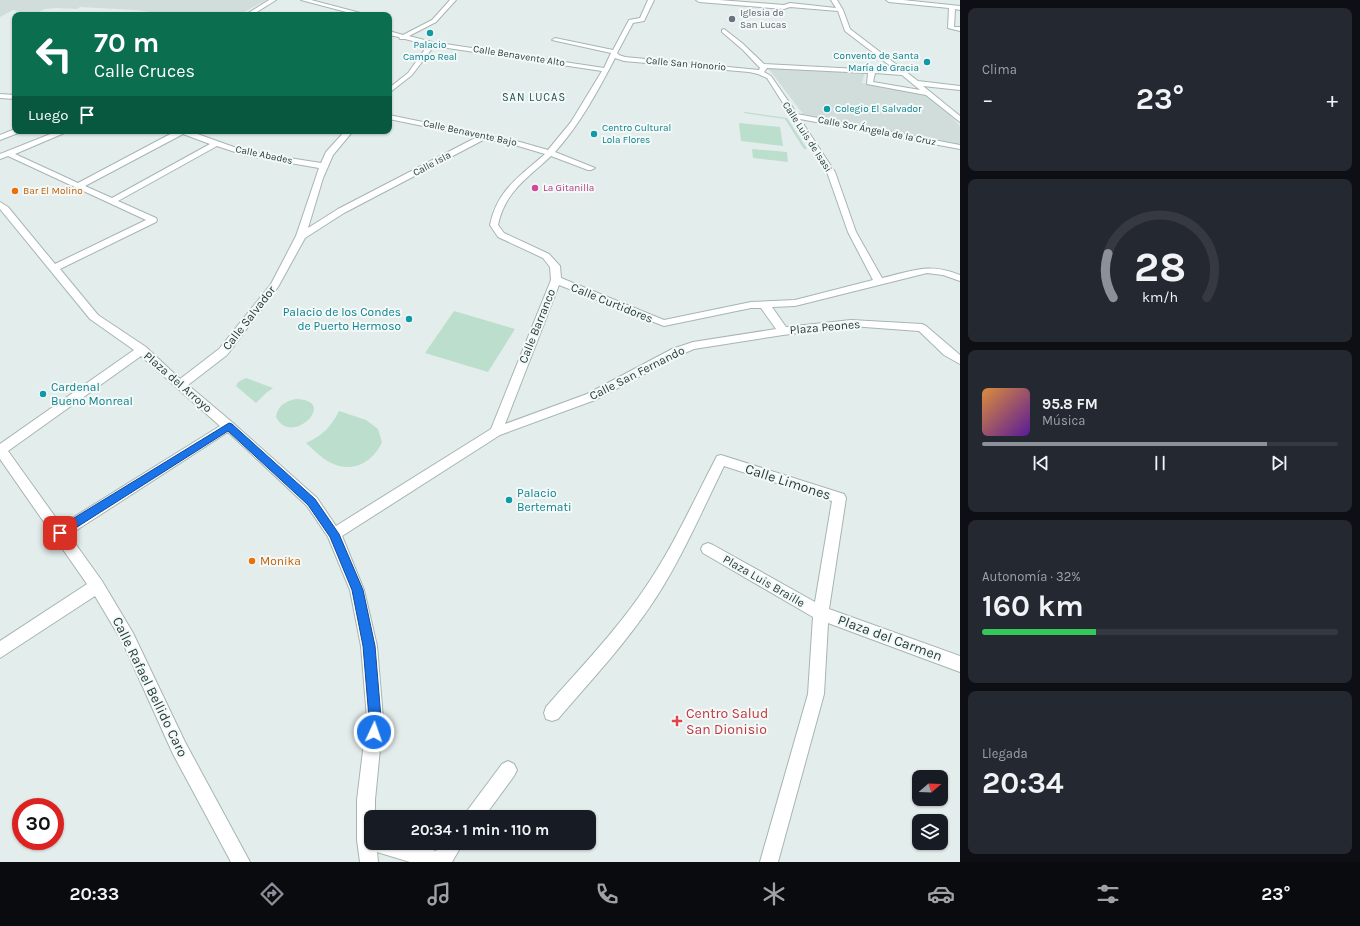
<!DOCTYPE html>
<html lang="es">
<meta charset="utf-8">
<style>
:root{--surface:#171b24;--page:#242831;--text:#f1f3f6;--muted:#9ea1a6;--line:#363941;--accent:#8c9099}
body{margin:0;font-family:Karla,sans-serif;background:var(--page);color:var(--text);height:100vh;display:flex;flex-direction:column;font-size:15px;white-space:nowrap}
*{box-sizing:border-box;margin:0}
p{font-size:13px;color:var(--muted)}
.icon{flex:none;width:22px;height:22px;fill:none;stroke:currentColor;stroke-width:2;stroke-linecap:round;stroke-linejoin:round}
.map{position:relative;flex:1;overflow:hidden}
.side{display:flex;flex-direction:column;gap:8px;padding:8px;background:#0d0f14;width:400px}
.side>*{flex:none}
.banner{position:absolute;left:12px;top:12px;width:380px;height:122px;border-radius:8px;box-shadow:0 1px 3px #0004;background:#0b6e4f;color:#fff;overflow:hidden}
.needle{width:26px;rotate:71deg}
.controls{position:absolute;left:912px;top:770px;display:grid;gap:8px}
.controls a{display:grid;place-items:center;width:36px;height:36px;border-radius:8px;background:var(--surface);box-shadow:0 1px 3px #0004;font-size:20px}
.speed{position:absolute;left:12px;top:798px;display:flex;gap:8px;font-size:20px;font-weight:700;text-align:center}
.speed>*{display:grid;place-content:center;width:52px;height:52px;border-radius:50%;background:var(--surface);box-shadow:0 1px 3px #0004;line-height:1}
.speed .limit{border:6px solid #d22;background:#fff;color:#111}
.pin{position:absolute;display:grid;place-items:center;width:34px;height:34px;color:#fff;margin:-17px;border-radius:8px;box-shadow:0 2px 6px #0006}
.me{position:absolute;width:44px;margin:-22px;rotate:3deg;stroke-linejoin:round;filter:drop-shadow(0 0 3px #0008)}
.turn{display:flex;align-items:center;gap:14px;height:84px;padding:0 16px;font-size:18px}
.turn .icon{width:52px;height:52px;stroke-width:2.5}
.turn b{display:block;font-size:28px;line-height:34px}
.then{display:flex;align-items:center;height:38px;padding:0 16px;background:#0003;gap:8px;font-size:15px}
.big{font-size:30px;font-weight:700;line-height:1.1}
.side .widget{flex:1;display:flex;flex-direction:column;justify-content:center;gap:6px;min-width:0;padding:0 14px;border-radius:8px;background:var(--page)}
.side .dial{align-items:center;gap:0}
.dial svg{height:104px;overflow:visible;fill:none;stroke:var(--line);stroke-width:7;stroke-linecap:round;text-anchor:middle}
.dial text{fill:var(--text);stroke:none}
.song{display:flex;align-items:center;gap:12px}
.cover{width:48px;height:48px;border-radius:6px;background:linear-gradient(135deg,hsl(30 70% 55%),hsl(270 70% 35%))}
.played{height:4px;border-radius:2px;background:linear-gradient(90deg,var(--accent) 80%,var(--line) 80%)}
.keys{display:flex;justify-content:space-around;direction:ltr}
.heat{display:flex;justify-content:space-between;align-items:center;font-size:22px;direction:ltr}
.charge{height:6px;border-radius:3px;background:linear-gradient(90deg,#34c759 32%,var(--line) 0)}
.trip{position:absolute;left:364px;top:810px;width:232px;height:40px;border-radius:8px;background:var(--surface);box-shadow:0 1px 3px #0004;font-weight:700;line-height:40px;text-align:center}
.menu{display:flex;height:64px;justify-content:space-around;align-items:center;background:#090b0e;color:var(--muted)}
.menu .icon{width:28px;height:28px}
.menu .selected{color:var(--accent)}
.menu b{font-size:18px;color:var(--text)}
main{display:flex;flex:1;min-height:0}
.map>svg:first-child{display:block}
</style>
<main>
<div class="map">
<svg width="960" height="862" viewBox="0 0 960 862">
<rect width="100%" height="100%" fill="#e3edeb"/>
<path fill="#d1ddda" d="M0 0H266L239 15H173L136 10 80 7 77 9 56 8 45 9 32 15 13 10 0 17Z
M768 68 865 72 862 83 925 94 949 114 960 126V145L803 114Z"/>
<path fill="#bcdecd" d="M745 112 787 118 807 149H804L785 119 744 113Z
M739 123 780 127 783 146 741 141Z
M752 149 787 152 788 162 753 158Z
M454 311 515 329 488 372 425 353Z
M246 378 273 388 266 393 256 403 236 386 238 382Z
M296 399C340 400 291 448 276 417 278 405 286 401 296 399Z
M339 411 366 420 378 429 382 442C374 460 356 472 336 465 324 461 315 451 306 443 322 436 331 427 339 411Z"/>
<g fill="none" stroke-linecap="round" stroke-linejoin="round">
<defs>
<path id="minor" d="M269 0H276L252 15H245Z
M301 0H311L368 15H358Z
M450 0H456L436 22 409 36 432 42 604 68 611 53 552 40 555 38 613 50 629 20 640 18 648 0H654L644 21 633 23 617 53 619 55 625 57 759 70 760 68 743 50 722 32V30L724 29 742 43 764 64 897 71 845 31 838 11 790 7 784 9 699 2 696 0H719L784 5 790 3 836 8 831 0H837L843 10 850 29 918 81 960 86V90L923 86 960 116V122L926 95 867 84 868 73 767 68 764 72 771 76 797 114 960 145V149L800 119 835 172 856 232 882 278C912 271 929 262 960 275V281L943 275 927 273 795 306 772 307 786 327 851 320 922 324 926 326 960 355V364L944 355 919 331 851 326 783 335 694 349 680 355 595 400 500 435 342 536 364 590 377 646 383 718 375 800V817H371V843H409L436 851 442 843H463L452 862H410L377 852 378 862H360L357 840V800L367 718 361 646 350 590 328 537 307 506 228 432 69 535 102 581 133 633 185 742 250 862H231L173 754 123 643 95 596 0 658V641L87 584 0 459V444L134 350 90 319 0 209V202L8 207 55 264 146 220 8 156 0 159V154L58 131H69L15 154 78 183 176 131H189L245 151 321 163 326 152 345 131H353L333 155 323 178 308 228 338 209 477 137 389 119V115L520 142 548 150 571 122 602 71 434 46 412 75 389 93V88L408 73 428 45 405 39H400L399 37 389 35V31L403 35 432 20ZM615 58 624 61 749 72 758 74 767 78 827 172 848 232 873 280 795 300 751 302 664 320 561 278 560 266 549 254 504 233 498 225C505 191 528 178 551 156L588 170H591L595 168 555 152C580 124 598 91 615 58ZM875 73 902 75 920 90 873 82ZM183 134 210 144 112 198 85 186ZM485 139 518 146 545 154C520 176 497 190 490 225L498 237 543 258 550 267 551 280 491 429 336 526 317 498 233 423 188 385 227 355 278 287 305 238 344 213ZM217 146 244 155 319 168 296 236 271 284 219 349 180 379 146 347 98 315 60 269 156 222 157 220 156 218 118 201ZM559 285 664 326 751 308H761L776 329 693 342 672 349 587 394 505 424ZM141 356 220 426 61 525 8 451Z
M886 0H903L960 6V10L955 9 954 27H960V31L948 28 949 8 889 2Z
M0 94 15 95V99L0 98Z
M15 129V131H19L18 133 0 140V135Z
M721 455 844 494 846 498 829 609 960 656V672L828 623 824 694 778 862H760L808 694 813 617 703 553 701 549 703 545 708 543 713 545 815 602 832 501 724 466C703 509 684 553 659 593 630 639 593 678 558 719L552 721 546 719 544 713 546 707C581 667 618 629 647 585 674 545 694 500 717 456Z
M508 761 514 764 517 770 514 776 484 817H464L467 811 502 764Z"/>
</defs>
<use href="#minor" stroke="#a6b5b3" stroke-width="2"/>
<use href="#minor" fill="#fff" fill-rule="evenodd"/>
</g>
<path fill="#1a73e8" stroke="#114b97" d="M229 423 232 424 315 499 339 534 363 590 375 646 381 718 378 736 374 738 369 736 367 732 369 718 363 646 352 590 330 537 308 505 228 431 63 536 60 537 56 536 55 533 56 529Z"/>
<circle fill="#6b7280" stroke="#f4f9f8" stroke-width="1.5" cx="732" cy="19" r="4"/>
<g fill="#0f9aa8" stroke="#f4f9f8" stroke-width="1.5">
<circle cx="430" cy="33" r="4"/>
<circle cx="927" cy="62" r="4"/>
<circle cx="827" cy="109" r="4"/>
<circle cx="594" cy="134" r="4"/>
<circle cx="409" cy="319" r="4"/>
<circle cx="43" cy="394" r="4"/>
<circle cx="509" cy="500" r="4"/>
</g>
<circle fill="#d1479c" stroke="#f4f9f8" stroke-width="1.5" cx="535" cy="188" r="4"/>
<g fill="#e8710a" stroke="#f4f9f8" stroke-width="1.5">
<circle cx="15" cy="191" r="4"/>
<circle cx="252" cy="561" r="4"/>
</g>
<path fill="#e0444e" stroke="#f4f9f8" stroke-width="1.5" d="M675 715h4v4h4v4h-4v4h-4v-4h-4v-4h4z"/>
<g text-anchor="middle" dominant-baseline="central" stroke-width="4" stroke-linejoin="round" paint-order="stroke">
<g font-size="10" fill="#5b616d" stroke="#f4f9f8" text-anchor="start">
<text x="740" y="13">Iglesia de<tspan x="740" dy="12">San Lucas</tspan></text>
</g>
<g font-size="10" fill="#0d838f" stroke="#f4f9f8" text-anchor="start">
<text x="430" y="45" text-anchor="middle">Palacio<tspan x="430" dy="12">Campo Real</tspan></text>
<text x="919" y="56" text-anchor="end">Convento de Santa<tspan x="919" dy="12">María de Gracia</tspan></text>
<text x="835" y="109">Colegio El Salvador</text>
<text x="602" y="128">Centro Cultural<tspan x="602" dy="12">Lola Flores</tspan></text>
</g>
<g font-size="10" fill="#233e3d" stroke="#f4f9f8">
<text transform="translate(519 56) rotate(9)">Calle Benavente Alto</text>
<text transform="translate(686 64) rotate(5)">Calle San Honorio</text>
<text transform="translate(877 131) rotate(11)">Calle Sor Ángela de la Cruz</text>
<text transform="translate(470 133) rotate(12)">Calle Benavente Bajo</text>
<text transform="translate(807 137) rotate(57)">Calle Luis de Isasi</text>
<text transform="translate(264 155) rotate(12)">Calle Abades</text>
<text transform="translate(432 164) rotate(-28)">Calle Isla</text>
</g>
<g font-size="10" fill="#b23c85" stroke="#f4f9f8" text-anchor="start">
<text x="543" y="188">La Gitanilla</text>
</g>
<g font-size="10" fill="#c56008" stroke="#f4f9f8" text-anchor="start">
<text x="23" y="191">Bar El Molino</text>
</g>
<g font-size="11" letter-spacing="1" fill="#1f504f" stroke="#f4f9f8">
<text x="534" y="97">SAN LUCAS</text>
</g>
<g font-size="12" fill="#233e3d" stroke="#f4f9f8">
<text transform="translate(612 303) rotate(22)">Calle Curtidores</text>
<text transform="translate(249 318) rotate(-52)">Calle Salvador</text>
<text transform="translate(537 326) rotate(-68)">Calle Barranco</text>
<text transform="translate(825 327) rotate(-5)">Plaza Peones</text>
<text transform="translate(637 373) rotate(-27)">Calle San Fernando</text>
<text transform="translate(178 382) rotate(41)">Plaza del Arroyo</text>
<text transform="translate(764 581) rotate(30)">Plaza Luis Braille</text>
</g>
<g font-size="12" fill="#0d838f" stroke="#f4f9f8" text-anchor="start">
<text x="401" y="312" text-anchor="end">Palacio de los Condes<tspan x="401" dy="14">de Puerto Hermoso</tspan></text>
<text x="51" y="387">Cardenal<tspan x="51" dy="14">Bueno Monreal</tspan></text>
<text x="517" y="493">Palacio<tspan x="517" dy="14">Bertemati</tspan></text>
</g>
<g font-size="12" fill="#c56008" stroke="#f4f9f8" text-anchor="start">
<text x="260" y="561">Monika</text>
</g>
<g font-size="14" fill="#233e3d" stroke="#f4f9f8">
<text transform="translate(788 482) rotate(18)">Calle Limones</text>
<text transform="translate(890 638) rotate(20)">Plaza del Carmen</text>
<text transform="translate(150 687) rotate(64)">Calle Rafael Bellido Caro</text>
</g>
<g font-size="14" fill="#be3a42" stroke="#f4f9f8" text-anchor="start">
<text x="686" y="713">Centro Salud<tspan x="686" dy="16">San Dionisio</tspan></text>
</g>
</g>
</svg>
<div class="controls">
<a><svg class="needle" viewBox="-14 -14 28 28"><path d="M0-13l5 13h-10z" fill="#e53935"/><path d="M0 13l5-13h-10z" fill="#9ea1a6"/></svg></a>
<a><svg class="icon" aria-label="layers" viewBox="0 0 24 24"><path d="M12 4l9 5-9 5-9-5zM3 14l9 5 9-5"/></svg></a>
</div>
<div class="speed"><div class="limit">30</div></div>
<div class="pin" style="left:60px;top:533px;background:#d93025"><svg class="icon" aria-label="arrive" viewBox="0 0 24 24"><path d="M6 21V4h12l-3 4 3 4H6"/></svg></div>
<svg class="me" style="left:374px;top:732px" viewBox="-20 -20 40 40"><circle r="17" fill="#1a73e8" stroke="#fff" stroke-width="3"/><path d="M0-11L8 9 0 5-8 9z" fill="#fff"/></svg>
<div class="trip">20:34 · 1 min · 110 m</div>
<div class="banner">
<div class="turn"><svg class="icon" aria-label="left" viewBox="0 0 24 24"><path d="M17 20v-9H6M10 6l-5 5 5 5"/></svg><div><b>70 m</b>Calle Cruces</div></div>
<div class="then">Luego<svg class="icon" aria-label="arrive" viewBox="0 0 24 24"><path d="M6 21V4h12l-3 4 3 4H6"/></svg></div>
</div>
</div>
<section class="side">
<div class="widget"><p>Clima</p>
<div class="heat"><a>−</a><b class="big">23°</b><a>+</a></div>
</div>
<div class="widget dial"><svg viewBox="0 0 100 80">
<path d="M14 69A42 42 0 1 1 86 69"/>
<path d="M14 69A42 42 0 0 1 10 35" stroke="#8c9099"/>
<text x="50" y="56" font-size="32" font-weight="700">28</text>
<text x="50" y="72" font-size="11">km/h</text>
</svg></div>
<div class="widget">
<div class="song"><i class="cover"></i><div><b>95.8 FM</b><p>Música</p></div></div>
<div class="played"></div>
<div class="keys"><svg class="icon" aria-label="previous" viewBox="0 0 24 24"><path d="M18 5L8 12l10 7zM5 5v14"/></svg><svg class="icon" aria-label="pause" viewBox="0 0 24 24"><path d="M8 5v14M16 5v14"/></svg><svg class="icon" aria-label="next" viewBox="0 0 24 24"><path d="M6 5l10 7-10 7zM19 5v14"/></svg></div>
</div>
<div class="widget"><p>Autonomía · 32%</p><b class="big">160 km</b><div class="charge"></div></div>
<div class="widget"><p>Llegada</p><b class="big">20:34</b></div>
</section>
</main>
<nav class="menu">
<b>20:33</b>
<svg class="icon selected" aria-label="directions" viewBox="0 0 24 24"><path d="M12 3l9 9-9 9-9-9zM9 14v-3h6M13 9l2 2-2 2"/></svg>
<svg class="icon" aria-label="music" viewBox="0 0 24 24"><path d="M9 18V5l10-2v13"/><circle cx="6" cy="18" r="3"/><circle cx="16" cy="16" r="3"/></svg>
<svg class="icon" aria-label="phone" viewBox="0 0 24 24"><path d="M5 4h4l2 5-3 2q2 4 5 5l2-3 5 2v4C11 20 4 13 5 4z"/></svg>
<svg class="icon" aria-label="climate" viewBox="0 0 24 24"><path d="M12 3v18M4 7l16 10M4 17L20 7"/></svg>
<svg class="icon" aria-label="car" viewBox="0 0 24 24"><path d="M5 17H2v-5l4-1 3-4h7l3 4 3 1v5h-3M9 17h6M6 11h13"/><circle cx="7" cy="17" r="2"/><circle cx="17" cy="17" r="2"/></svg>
<svg class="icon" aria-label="filters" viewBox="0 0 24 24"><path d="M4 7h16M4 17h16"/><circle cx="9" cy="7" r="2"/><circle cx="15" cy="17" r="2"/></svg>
<b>23°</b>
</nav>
